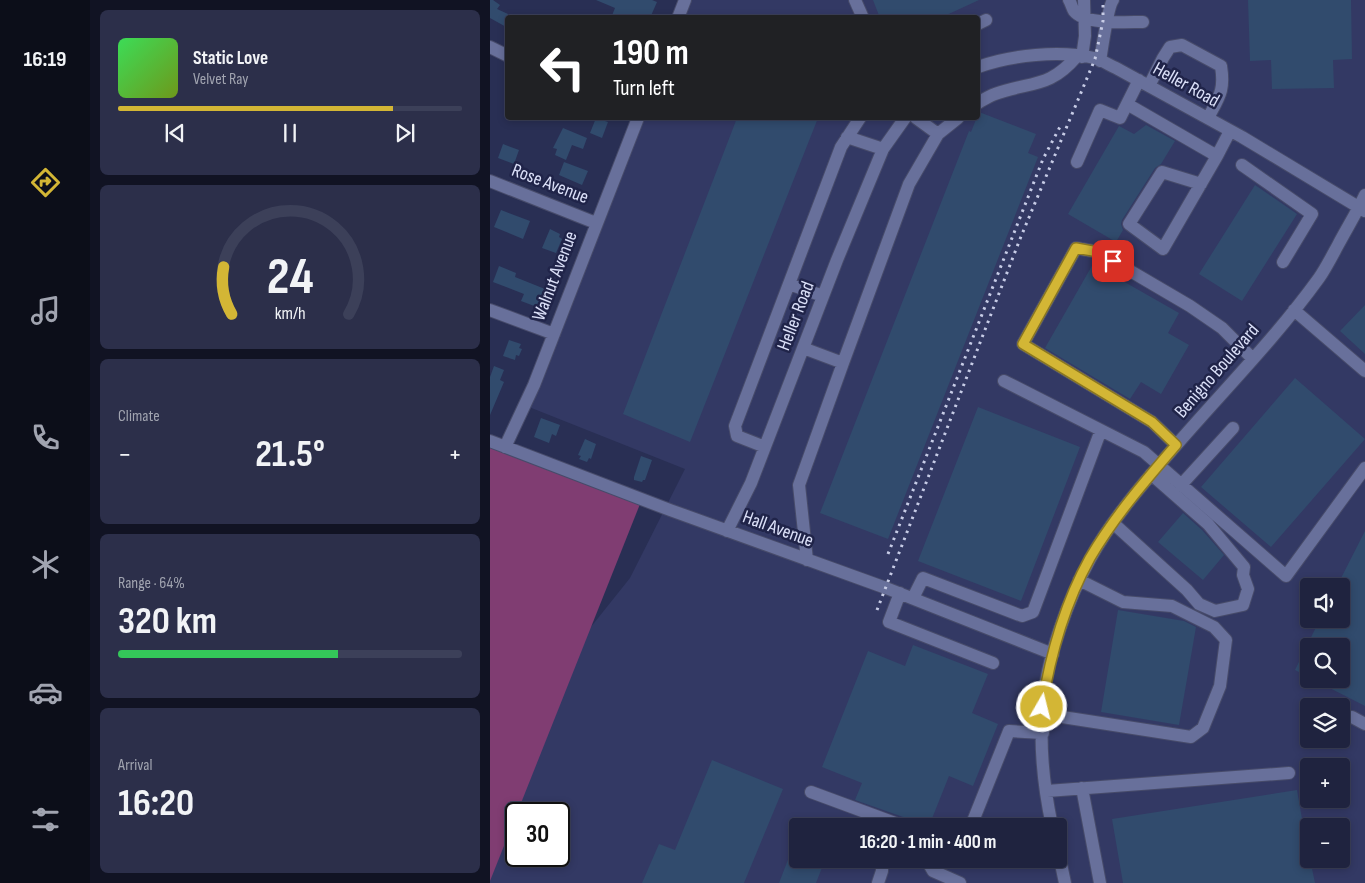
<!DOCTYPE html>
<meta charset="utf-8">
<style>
:root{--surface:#1f233f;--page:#2c2f4a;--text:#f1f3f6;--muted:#a1a4b0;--line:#3c4059;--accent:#d3b635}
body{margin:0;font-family:"Sofia Sans Condensed",sans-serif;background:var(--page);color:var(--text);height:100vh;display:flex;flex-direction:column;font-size:19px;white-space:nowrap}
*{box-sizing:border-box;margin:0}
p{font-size:16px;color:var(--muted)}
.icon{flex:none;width:28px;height:28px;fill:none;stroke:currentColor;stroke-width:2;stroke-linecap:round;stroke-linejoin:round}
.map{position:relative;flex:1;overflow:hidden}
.details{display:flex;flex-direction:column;gap:10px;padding:10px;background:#111323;width:400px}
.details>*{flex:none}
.top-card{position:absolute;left:15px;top:15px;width:475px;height:105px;border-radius:5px;box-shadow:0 2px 8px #0003,0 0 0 1px var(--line);background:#202124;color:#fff;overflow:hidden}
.tools{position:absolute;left:810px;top:578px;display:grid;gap:10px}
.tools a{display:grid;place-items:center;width:50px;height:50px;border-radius:5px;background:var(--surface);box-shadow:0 2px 8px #0003,0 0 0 1px var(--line);font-size:25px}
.speed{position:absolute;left:15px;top:802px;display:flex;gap:10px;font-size:25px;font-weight:700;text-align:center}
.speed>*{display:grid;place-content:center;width:65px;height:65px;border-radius:50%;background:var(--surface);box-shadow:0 2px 8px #0003,0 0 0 1px var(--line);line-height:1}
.speed .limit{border:2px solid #111;border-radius:8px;background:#fff;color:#111}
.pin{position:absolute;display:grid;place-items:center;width:42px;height:42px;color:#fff;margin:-21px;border-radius:10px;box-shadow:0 2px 8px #0006}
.me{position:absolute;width:55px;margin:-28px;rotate:8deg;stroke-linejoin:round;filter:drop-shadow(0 0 4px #0008)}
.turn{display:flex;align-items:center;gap:18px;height:105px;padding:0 25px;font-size:22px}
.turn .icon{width:65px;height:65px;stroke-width:2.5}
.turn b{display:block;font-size:35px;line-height:42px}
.big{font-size:38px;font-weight:700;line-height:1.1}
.details .card{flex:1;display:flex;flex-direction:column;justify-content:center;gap:8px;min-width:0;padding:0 18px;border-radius:8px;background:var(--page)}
.details .dial{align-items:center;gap:0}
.dial svg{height:130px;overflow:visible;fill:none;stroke:var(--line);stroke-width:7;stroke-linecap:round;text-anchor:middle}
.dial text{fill:var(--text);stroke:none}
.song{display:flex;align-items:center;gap:15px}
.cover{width:60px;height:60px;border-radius:8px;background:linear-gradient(135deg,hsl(130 70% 55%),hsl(80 70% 35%))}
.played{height:5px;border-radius:2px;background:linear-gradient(90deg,var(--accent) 80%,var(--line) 80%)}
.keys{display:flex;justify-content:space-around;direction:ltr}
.heat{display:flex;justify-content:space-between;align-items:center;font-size:28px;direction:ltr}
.charge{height:8px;border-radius:4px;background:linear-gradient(90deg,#34c759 64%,var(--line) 0)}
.trip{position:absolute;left:299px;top:818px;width:278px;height:50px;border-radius:5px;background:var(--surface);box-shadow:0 2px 8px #0003,0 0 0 1px var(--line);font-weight:700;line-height:50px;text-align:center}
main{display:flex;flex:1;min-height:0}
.tab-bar{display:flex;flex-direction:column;width:90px;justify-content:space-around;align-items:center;background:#0c0e19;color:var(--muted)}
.tab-bar .icon{width:35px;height:35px}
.tab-bar .selected{color:var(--accent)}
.tab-bar b{font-size:22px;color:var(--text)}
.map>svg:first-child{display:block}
</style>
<main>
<nav class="tab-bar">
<b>16:19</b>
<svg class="icon selected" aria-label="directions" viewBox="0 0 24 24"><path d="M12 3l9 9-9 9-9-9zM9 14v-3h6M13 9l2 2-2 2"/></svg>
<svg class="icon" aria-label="music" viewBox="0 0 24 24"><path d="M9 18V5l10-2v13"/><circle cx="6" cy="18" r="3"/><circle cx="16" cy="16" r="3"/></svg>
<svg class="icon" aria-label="phone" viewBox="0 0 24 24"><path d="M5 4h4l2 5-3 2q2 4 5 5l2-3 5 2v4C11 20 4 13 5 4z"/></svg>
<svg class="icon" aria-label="climate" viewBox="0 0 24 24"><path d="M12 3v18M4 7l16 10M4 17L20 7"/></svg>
<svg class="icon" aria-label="car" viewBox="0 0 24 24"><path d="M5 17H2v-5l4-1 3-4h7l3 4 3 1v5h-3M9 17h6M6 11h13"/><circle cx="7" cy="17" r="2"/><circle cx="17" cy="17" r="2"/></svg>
<svg class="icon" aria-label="filters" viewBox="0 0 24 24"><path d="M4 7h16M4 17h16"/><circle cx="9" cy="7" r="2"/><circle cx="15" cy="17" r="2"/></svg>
</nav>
<section class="details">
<div class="card">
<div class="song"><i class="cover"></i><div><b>Static Love</b><p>Velvet Ray</p></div></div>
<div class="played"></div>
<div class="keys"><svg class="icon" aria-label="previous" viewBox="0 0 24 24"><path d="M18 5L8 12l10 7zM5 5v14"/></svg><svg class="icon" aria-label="pause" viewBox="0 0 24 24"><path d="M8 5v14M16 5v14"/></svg><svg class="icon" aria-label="next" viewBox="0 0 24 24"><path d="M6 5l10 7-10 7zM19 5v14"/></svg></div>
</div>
<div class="card dial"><svg viewBox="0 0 100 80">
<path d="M14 69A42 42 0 1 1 86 69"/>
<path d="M14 69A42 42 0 0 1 9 40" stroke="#d3b635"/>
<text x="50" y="56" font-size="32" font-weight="700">24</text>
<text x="50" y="72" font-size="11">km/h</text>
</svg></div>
<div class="card"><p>Climate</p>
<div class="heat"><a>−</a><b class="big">21.5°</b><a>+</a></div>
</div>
<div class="card"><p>Range · 64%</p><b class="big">320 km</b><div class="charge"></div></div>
<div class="card"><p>Arrival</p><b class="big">16:20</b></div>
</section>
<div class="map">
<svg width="875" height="883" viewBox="0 0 875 883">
<rect width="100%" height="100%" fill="#292f54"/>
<path fill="#333964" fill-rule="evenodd" d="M195 0H875V883H0V856L73 662 140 578 195 469 34 405 148 118H488V18L188 17ZM819 586H851V619H819ZM819 646H851V679H819ZM819 706H851V739H819ZM819 766H851V799H819ZM26 814H69V856H26ZM308 826H568V859H308ZM819 826H851V859H819Z"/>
<path fill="#803d72" d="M0 443 152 499 0 881Z"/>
<path fill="#314b6d" d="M0 0H3L10 5 7 9 18 14V28L0 18Z
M106 0H162L167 2 160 18H121L125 8Z
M383 0H489L450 18H390Z
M758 0H861L862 59 843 60 844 88 782 89 781 60 760 61Z
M489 112 546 134 538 153 548 157 398 539 330 513 479 131 481 132Z
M106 118 118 122 112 138 100 133Z
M247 118H328L200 442 133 414Z
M656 125 685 141 671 164 665 168 632 220 631 224 633 230 626 242 578 214 629 126 644 134Z
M73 128 97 138 93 149 82 145 76 160 65 155 67 149 63 148Z
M13 144 29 150 24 164 8 158Z
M74 162 98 171 92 185 69 175Z
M765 185 807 214 752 301 709 274Z
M11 210 40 221 33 239 4 227Z
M60 229 70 234 69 237 72 239 66 253 52 248Z
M603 264 689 313 678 333 699 345 671 394 651 382 640 399 555 348Z
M9 266 26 273 25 277 55 289 47 307 31 301 34 294 3 282Z
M875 305V354L850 331Z
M19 340 31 344 29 348 32 349 29 356 26 355 25 360 13 356Z
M4 366 14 370 10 380 14 382 0 415V377Z
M805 378 875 439 781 547 711 487Z
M488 407 590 447 531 601 428 561Z
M51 418 70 425 66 436 62 434 59 443 44 437Z
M95 439 106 444 101 459 99 458 97 462 89 459 91 456 88 455Z
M151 456 162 460 155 480H153L152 482 144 480V477Z
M693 513 712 530 734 555 713 580 668 542Z
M875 531V706L822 679H851V646H819V677L805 670 830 619H851V586H847Z
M628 610 694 621 706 627 689 725 611 712Z
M423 645 498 674 482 713 508 724 483 786 459 776 439 826H426L421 824 416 818 365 800 372 783 332 767 378 651 415 666Z
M222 760 293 789 254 883H152L169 844 185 850Z
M807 790 819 859H820L825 883H633L622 819Z
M301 852 308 854V859H319L333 865 326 883H289Z"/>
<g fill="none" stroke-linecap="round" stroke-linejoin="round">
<defs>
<path id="minor" d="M365 0 373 18
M579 0C581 3 582 8 584 11 595 25 636 22 653 22
M188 18 195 0
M488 24 496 20
M0 47 18 56
M592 57 595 36 594 0
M610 61C612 49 618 6 623 0
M488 67C521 55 570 50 604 58 612 60 619 65 626 68L752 137 875 211
M659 86 673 58 680 47 692 45 731 66C735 91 729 97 718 118
M488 103C493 100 499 96 505 94 541 81 559 89 587 56
M637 104 727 156 673 249 639 224 672 172 711 184
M448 134 468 118
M357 137 393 149
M727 156 740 131
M587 162 610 110 630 118 649 80
M752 165 822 214 793 262
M0 181 106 223
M299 284 333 296
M0 310 64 334
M804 310 875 371
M313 348 353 363 309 485 317 560
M353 363 419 184 448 134 426 118
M514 381 654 452 796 576 875 468
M0 441 180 510 396 588 563 654
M686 445 662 422 533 344 586 248 608 252 700 306 732 328 762 358
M15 447 44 385 148 118
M275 447 247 436 245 426 351 147 370 118
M691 485 743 428
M623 523 697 590 709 604 725 611 753 605 758 589 753 575 754 567 718 524 661 474
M237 531 261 483 347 260 393 149 415 118
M410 593 399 622 503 663
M423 598 433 578 532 616 543 612 611 430
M553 714 701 737 713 728 730 686 736 640 724 627 682 606 633 602 589 580
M862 717 875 724
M592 788 610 883
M557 791 799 773
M321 792 413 826
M481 826 519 731 553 733
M562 826C554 788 549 745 553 706 556 660 578 599 600 559 622 519 652 485 682 450 731 393 785 339 829 278 836 268 842 256 848 245 857 228 867 212 875 195
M568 850 575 883
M436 859 443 871 470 883
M388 883 392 871V859"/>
</defs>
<use href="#minor" stroke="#474b6a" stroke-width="14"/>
<use href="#minor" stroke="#68709b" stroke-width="12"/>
<path stroke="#c7cce6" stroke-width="3" stroke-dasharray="2.5 5" stroke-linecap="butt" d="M398 554 553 159 572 123
M387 610 530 239 605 59 613 21V0"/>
</g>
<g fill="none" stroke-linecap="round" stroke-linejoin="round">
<defs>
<path id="route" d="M552 707C560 656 575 603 600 558 624 517 655 481 686 445L662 422 533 344 586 248 608 252 623 261"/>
</defs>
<use href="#route" stroke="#897622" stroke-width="12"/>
<use href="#route" stroke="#d3b635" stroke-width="9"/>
</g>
<g text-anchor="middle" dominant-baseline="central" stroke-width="5" stroke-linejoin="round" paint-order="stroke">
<g font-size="19" fill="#dce1f9" stroke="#202449">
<text transform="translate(696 85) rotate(29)">Heller Road</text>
<text transform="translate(60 184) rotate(21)">Rose Avenue</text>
<text transform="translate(65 276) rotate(-69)">Walnut Avenue</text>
<text transform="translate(306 316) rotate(-69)">Heller Road</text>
<text transform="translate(727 371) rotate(-49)">Benigno Boulevard</text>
<text transform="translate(288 529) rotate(20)">Hall Avenue</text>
</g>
</g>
</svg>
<div class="tools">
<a><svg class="icon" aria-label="sound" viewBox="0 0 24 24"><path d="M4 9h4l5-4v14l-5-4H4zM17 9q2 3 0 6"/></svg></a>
<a><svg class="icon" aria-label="search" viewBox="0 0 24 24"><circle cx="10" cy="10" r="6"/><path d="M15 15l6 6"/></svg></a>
<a><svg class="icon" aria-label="layers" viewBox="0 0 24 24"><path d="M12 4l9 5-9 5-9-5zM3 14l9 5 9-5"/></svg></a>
<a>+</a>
<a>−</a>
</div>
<div class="speed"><div class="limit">30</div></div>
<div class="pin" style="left:623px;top:261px;background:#d93025"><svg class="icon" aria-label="arrive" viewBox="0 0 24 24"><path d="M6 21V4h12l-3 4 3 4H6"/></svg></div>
<svg class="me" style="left:552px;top:707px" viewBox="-20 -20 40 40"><circle r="17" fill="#d3b635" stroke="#fff" stroke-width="3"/><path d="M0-11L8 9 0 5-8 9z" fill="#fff"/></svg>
<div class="trip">16:20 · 1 min · 400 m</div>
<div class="top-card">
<div class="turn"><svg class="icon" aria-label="left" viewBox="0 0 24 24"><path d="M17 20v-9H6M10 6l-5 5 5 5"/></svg><div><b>190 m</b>Turn left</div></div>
</div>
</div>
</main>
